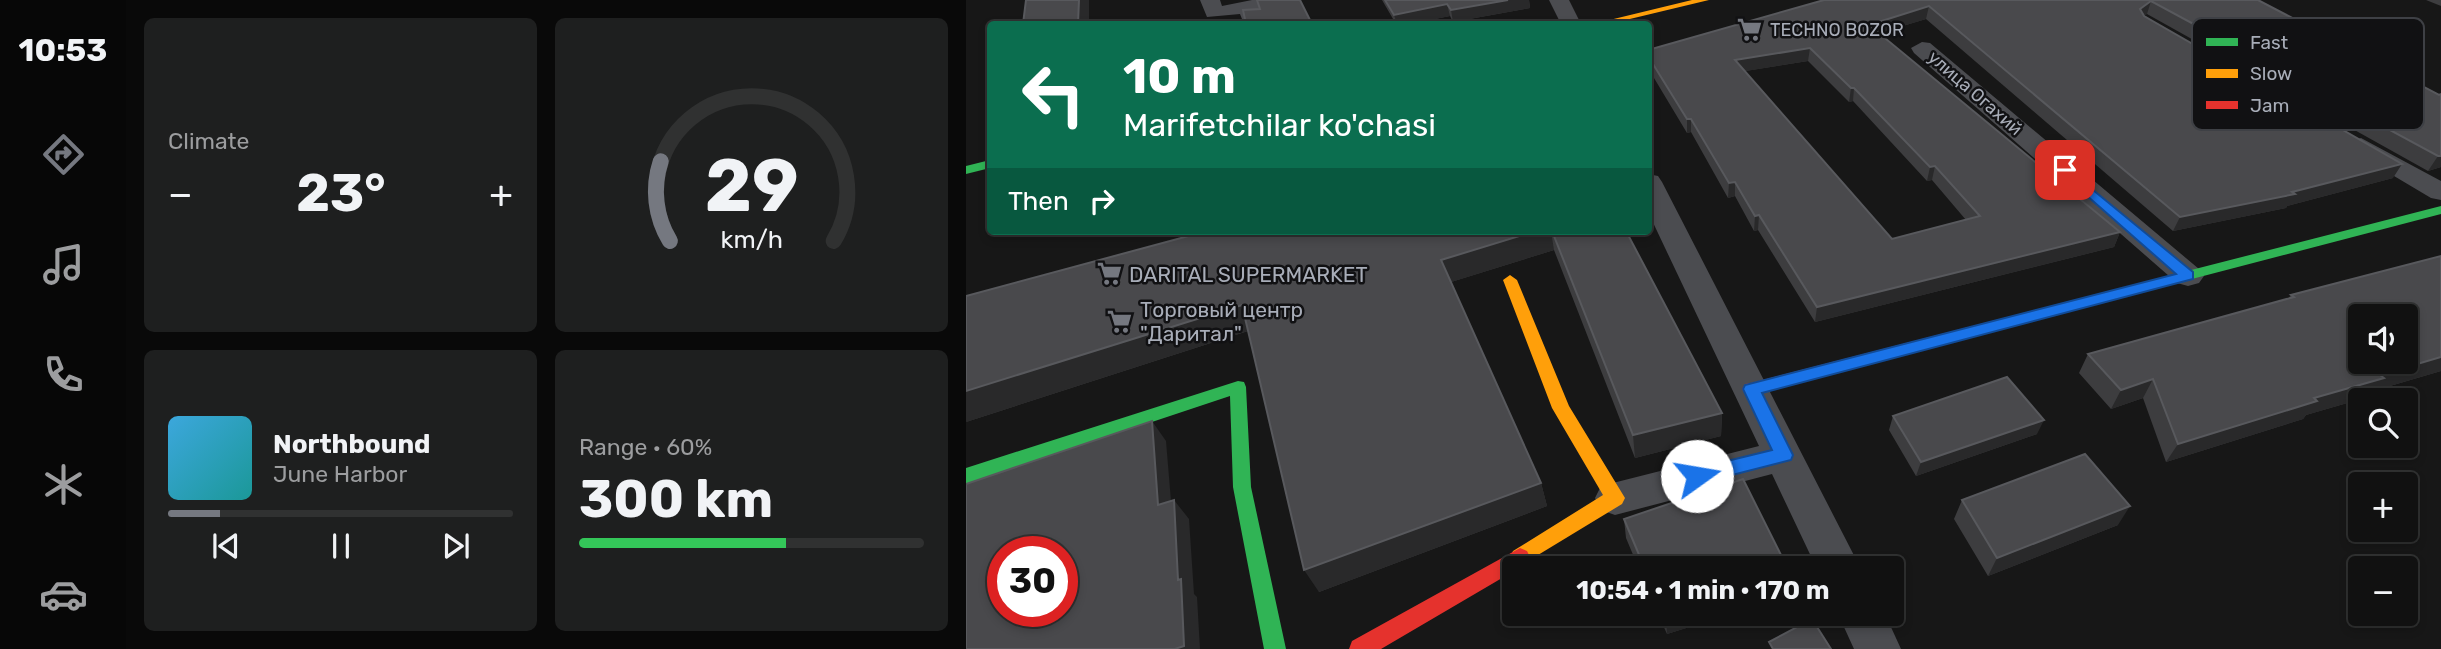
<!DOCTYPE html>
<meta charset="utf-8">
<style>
:root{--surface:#111;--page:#1e1f1f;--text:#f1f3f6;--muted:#9c9d9f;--line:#303131;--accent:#757880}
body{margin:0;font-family:Rubik,sans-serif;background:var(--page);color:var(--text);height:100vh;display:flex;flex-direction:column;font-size:26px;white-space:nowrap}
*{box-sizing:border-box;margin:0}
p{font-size:23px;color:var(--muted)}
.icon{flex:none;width:38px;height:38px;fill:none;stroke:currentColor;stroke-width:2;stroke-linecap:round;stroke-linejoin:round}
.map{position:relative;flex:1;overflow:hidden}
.panel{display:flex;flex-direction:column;gap:18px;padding:18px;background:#090909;width:840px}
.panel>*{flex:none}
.banner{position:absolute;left:21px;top:21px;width:665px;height:214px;border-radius:7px;box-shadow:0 4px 10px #0003,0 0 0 2px var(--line);background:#0b6e4f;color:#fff;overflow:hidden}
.fabs{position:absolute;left:1382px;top:304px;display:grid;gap:14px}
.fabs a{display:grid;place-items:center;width:70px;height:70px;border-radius:7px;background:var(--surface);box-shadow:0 4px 10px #0003,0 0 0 2px var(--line);font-size:35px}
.speed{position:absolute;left:21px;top:536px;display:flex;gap:14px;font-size:35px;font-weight:700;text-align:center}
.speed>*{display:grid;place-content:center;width:91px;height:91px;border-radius:50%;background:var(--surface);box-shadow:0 4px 10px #0003,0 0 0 2px var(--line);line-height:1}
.speed .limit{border:10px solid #d22;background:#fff;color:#111}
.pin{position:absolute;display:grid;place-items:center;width:60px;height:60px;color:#fff;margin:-30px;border-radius:14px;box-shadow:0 4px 10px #0006}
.me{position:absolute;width:77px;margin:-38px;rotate:77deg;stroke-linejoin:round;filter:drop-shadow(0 0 5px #0008)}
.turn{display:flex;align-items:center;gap:24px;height:147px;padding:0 21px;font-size:32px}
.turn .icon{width:91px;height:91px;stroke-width:2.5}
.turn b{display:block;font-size:49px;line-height:60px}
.then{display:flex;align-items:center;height:66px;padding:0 21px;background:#0003;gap:14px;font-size:26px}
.big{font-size:52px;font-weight:700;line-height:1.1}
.panel .tile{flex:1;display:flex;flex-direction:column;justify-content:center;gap:10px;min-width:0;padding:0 24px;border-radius:10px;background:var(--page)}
.panel .dial{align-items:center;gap:0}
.dial svg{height:182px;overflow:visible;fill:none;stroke:var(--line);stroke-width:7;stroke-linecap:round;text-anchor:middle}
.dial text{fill:var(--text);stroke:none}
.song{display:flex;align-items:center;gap:21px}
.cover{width:84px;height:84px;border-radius:10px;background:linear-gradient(135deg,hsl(200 70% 55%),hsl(180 70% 35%))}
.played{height:7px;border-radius:4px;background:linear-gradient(90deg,var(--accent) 15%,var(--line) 15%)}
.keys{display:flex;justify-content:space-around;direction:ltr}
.heat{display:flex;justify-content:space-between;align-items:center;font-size:38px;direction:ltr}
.charge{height:10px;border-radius:5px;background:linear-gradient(90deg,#34c759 60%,var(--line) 0)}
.panel .tiles{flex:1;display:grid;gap:18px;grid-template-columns:repeat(2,1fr)}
.trip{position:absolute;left:536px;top:556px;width:402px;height:70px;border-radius:7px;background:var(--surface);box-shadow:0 4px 10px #0003,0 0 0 2px var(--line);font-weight:700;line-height:70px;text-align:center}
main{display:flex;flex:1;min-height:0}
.menu{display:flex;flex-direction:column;width:126px;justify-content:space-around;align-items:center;background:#070707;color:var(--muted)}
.menu .icon{width:49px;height:49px}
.menu .active{color:var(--accent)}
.menu b{font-size:32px;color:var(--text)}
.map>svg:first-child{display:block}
</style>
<main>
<nav class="menu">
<b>10:53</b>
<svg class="icon active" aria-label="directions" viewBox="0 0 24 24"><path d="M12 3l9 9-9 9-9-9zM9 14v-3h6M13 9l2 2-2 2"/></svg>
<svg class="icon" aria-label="music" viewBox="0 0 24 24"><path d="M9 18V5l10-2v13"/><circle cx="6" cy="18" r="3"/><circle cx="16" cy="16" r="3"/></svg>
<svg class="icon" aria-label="phone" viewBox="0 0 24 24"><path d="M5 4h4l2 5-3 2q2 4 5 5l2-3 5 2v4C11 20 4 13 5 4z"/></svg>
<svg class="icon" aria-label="climate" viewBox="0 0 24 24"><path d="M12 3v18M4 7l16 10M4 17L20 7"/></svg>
<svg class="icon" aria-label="car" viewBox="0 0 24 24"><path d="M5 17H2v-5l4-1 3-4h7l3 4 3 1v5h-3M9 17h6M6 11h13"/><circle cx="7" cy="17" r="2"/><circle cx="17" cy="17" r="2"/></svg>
</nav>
<section class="panel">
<div class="tiles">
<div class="tile"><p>Climate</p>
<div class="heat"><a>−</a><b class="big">23°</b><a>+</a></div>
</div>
<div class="tile dial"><svg viewBox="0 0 100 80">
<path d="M14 69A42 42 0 1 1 86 69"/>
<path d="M14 69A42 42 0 0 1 10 34" stroke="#757880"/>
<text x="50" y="56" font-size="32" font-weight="700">29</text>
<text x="50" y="72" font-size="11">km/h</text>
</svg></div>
<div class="tile">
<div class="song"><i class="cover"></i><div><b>Northbound</b><p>June Harbor</p></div></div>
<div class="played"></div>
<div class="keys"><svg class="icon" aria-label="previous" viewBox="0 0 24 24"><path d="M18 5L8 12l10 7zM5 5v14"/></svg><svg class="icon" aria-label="pause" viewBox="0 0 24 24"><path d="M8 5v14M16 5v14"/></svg><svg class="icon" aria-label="next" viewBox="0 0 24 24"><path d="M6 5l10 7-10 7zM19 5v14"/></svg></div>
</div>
<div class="tile"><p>Range · 60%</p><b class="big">300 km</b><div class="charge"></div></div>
</div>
</section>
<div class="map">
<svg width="1475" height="649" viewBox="0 0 1475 649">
<rect width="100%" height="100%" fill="#171717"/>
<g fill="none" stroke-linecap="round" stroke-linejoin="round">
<path fill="#4b4c50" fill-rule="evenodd" d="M234 0H254L256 6 286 0H326L323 4 293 11 298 24H278L274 14 241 17Z
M583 0H603L615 24H595Z
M956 42 964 43 1233 269 1238 276 1233 283 1222 286 1211 283 948 53 945 48Z
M1395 138 1475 181V200L1465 198 1386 151 1382 146 1386 141Z
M682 174 692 176 696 182 895 569H851L806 474 649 515 635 510 629 498 635 486 793 446 682 212Z
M872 614H919L935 649H888Z"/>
<path fill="#30b455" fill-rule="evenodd" d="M24 160V168L0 174V166Z
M1475 206V214L1034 329 1026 324 1034 319Z
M272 381 278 382 280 387 285 487 320 649H298L267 487 264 396 0 484V468Z"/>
<path fill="#ff9f0a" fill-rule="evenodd" d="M726 0H743L643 24H627Z
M544 275 551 280 603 406 659 498 656 504 554 566 547 563 544 557 547 551 637 495 586 408 537 280Z"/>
<path fill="#e5322d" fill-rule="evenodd" d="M1034 319 1042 324 1040 328 785 395 779 394 776 389 779 384 785 383Z
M554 548 561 551 564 557 561 563 548 569V571L415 649H383L386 641Z"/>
</g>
<path fill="#3d3d3f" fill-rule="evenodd" d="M416 0H563L564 8 487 22 484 16 444 24H430Z
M858 0H1292L1473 95 1475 167 1462 171 1181 14 1178 15 1427 178 1321 206 1320 208 1207 231 960 19 913 33 1154 232 1148 247 849 322 792 230 788 231 769 196 762 198 725 132 721 133 682 68V50ZM842 61 883 102 887 101 961 181 966 180 1000 220 926 239 779 71Z
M1460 0H1475V6Z
M241 231H660L756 413 755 436 669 458 588 250 485 282 575 483 581 506 353 592 282 331 0 422Z
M1475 256V371L1407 391 1402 397 1340 415 1337 419 1200 462 1177 398 1145 409 1113 373 1122 354 1322 299 1325 295Z
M927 416 1071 434 950 476 923 430Z
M996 500 1152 525 1022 576 988 519Z
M658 519 822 569H673L660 538Z
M692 614H765L701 634Z"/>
<path fill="#29292a" d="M113 0H123V24H112Z
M542 0H563L564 8 487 22 485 10Z
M1185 1 1181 14 1169 21 1174 9Z
M481 4 484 16 444 24H431L428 15Z
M963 6 960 19 901 37 903 25Z
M844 48 842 61 768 73 769 60Z
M885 88H888L887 101 883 102Z
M721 119H725V132L721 133Z
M1472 156H1475V167L1462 171Z
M1436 164 1427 178 1321 206 1320 208 1207 231 1214 217 1326 192Z
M969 166 966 180 961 181 964 167Z
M769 182V196L762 198 763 183Z
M793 215 792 230 788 231 789 216Z
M570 231H585L588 250 482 283 475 260Z
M1154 232 1148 247 849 322 851 307Z
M276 305 288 329 0 422V391Z
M1475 357V371L1407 391 1402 397 1340 415 1337 419 1200 462 1212 444 1414 375Z
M1187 379 1177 398 1145 409 1155 390Z
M756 413 755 436 669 458 667 435Z
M1078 420 1071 434 950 476 955 462Z
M186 421 200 441 207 525 192 505Z
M575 483 581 506 353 592 338 570Z
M208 500 223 519 228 594 231 597 234 649H209L212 580Z
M1164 506 1152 525 1022 576 1031 558Z
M707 614H765L701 634 700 617Z"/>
<path fill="#49494c" stroke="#58595d" stroke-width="2" fill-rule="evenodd" d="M60 0H113L112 24H57Z
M291 0H334L346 24H280L277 10 294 9Z
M419 0H542L485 10 481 4 428 15Z
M858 0H1292L1473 95 1475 94V156H1472L1185 1 1174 9 1178 16 1436 164 1326 192 1329 194 1214 217 963 6 903 25 1154 232 851 307 793 215 789 216 769 182 763 183 725 119H721L682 56V50ZM844 48 885 88H888L964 167 969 166 1014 216 926 239 769 60Z
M241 231H570L475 260 575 483 338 570 276 305 0 391V296Z
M586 231H660L756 413 667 435Z
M1475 256V357L1414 375 1418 378 1348 398 1351 401 1212 444 1187 379 1155 390 1122 354 1328 297 1325 295ZM1395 317H1440V362H1395Z
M1041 377 1078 420 955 462 927 416Z
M186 421 192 505 208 500 212 580 215 579 218 646 209 649H0V484ZM37 551H96V611H37Z
M1119 454 1164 506 1031 558 996 500Z
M777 479 822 569H679L658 519Z
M846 619 865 649H807L803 642Z"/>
<path fill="#1a73e8" stroke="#114b97" stroke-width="2" d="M1099 167 1227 272V279L796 393 827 455 825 460 731 484 724 481 721 476 724 470 806 450 777 389 779 385 1210 274 1095 173 1093 170Z"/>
<defs>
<symbol id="supermarket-bare" viewBox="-9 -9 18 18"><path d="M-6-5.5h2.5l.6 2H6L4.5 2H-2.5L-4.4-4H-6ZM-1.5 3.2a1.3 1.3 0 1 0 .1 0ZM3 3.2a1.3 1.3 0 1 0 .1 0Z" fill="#757880" stroke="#111113" stroke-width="2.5" paint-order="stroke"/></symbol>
</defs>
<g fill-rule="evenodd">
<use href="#supermarket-bare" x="766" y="12" width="35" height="35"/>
<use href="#supermarket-bare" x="126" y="256" width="35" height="35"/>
<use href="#supermarket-bare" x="136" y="304" width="35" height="35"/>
</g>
<g text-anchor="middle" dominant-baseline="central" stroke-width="5" stroke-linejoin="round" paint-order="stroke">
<g font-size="18" fill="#a8adb8" stroke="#111113" text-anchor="start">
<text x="804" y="30">TECHNO BOZOR</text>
</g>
<g font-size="18" fill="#a8adb8" stroke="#111113">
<text transform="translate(1009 93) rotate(41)">улица Огахий</text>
</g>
<g font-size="21" fill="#a8adb8" stroke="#111113" text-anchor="start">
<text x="163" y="274">DARITAL SUPERMARKET</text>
<text x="174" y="309">Торговый центр<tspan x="174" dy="24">"Даритал"</tspan></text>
</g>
</g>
<rect x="1226" y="18" width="232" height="112" rx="10" fill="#111113" stroke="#3e4045" stroke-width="2"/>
<rect x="1240" y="38" width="32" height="8" fill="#30b455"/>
<rect x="1240" y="69" width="32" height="9" fill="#ff9f0a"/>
<rect x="1240" y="101" width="32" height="8" fill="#e5322d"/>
<g font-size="19" fill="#a8adb8">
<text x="1284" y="49">Fast</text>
<text x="1284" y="80">Slow</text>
<text x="1284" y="112">Jam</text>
</g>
</svg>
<div class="fabs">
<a><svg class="icon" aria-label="sound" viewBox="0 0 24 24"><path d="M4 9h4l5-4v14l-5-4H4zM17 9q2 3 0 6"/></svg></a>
<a><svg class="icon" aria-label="search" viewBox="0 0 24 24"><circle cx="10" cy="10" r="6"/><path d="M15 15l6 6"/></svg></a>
<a>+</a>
<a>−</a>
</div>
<div class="speed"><div class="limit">30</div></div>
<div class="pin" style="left:1099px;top:170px;background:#d93025"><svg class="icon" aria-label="arrive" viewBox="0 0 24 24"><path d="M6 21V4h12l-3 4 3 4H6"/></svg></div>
<svg class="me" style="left:731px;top:476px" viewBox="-20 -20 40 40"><circle r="19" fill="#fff"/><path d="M0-13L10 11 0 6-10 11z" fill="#1a73e8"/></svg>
<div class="trip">10:54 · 1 min · 170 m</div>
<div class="banner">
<div class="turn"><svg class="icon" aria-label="left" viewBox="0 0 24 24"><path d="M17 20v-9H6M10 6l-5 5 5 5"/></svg><div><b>10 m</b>Marifetchilar ko'chasi</div></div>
<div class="then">Then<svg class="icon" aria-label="right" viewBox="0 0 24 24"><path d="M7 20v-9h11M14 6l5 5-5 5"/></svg></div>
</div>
</div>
</main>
